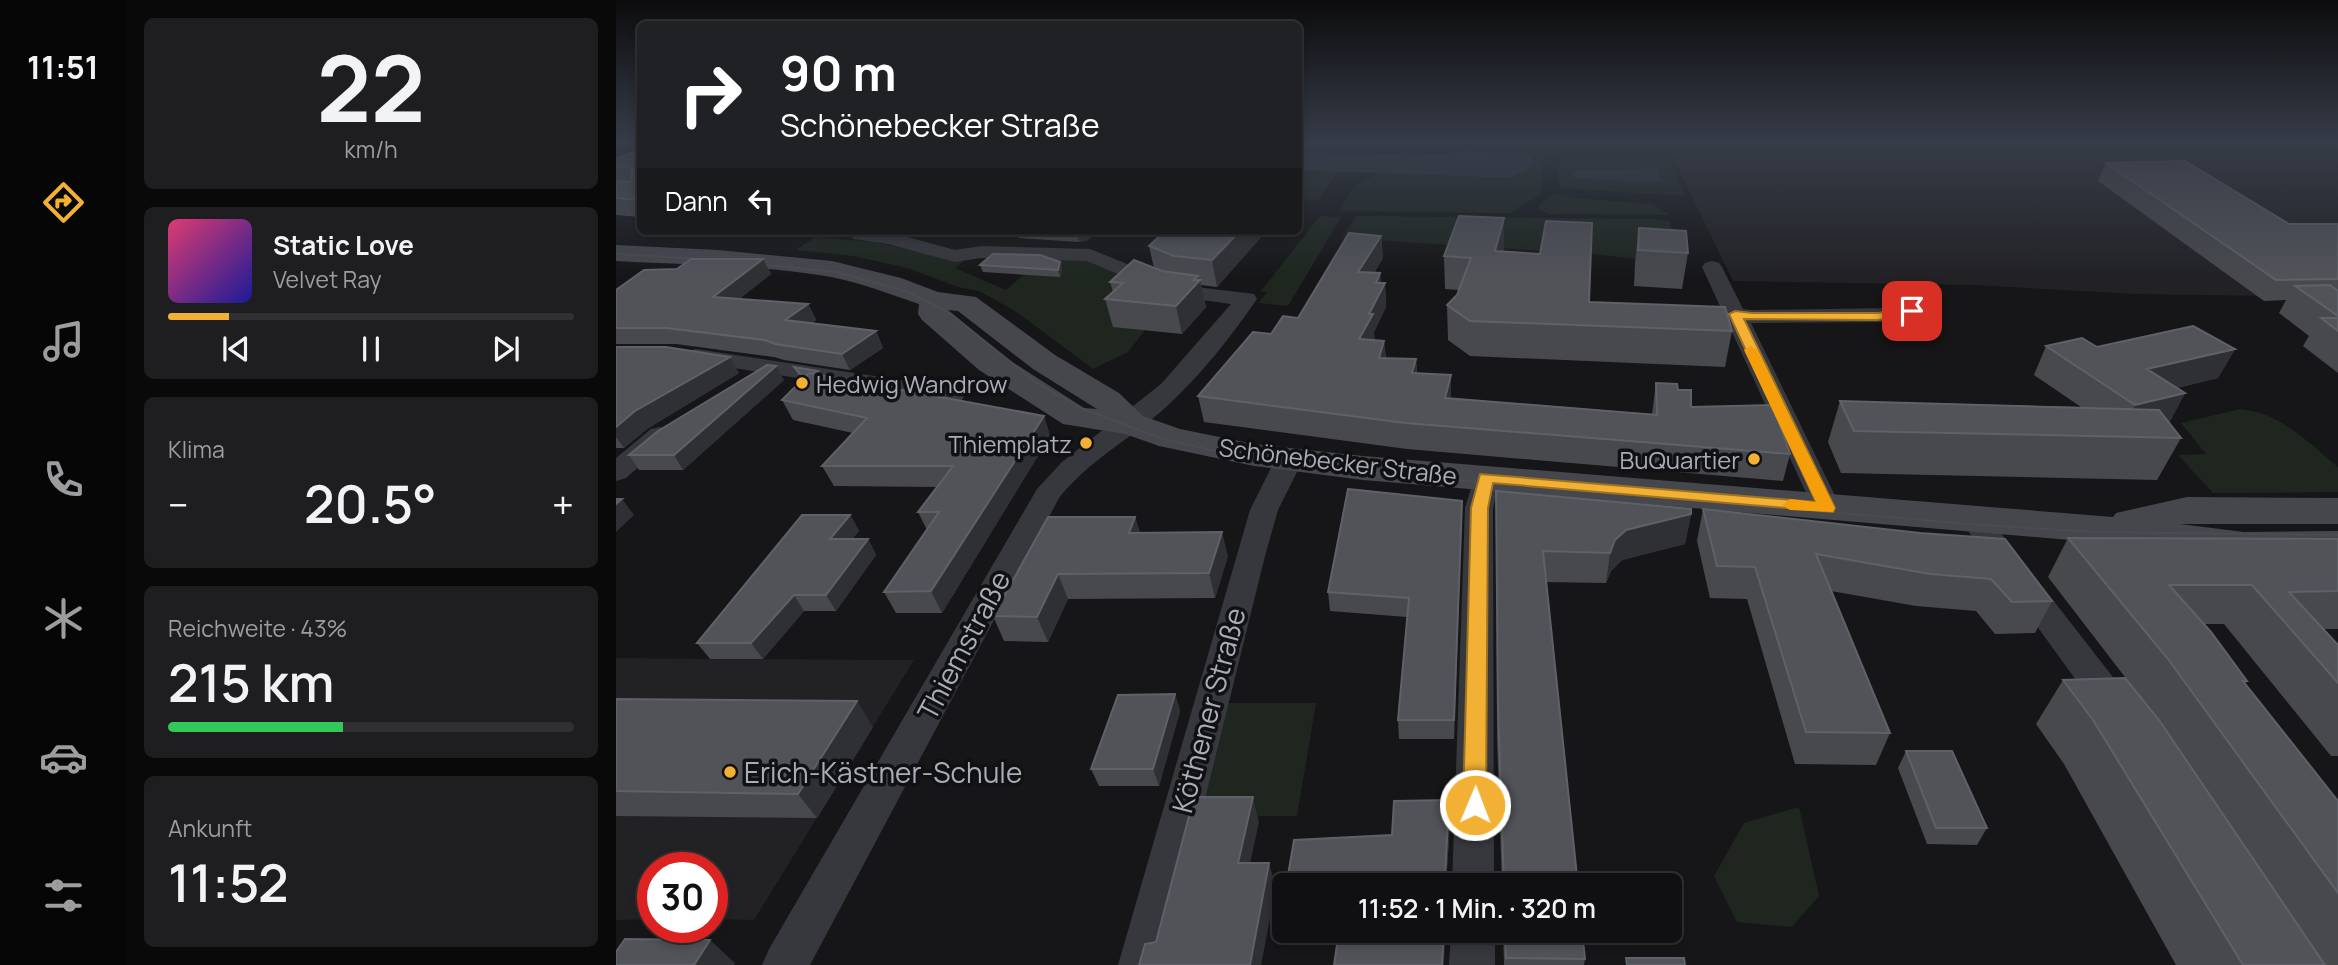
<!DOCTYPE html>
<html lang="de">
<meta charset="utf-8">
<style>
:root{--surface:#101012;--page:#1e1e20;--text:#f1f3f6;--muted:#9c9d9f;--line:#303032;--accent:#f2b134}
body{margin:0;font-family:Manrope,sans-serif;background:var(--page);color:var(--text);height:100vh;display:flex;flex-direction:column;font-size:26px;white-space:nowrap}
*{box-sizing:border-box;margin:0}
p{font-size:23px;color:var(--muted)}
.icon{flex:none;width:38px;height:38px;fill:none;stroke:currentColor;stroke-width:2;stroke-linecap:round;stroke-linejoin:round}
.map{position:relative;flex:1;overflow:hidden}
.panel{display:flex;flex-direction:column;gap:18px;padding:18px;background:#09090a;width:490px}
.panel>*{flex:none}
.top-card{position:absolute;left:21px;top:21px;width:665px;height:214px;border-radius:10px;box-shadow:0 4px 10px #0003,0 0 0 2px var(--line);background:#202124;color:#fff;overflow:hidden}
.speed{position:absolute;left:21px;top:852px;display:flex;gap:14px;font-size:35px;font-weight:700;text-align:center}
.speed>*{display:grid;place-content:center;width:91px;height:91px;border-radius:50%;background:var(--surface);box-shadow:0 4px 10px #0003,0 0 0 2px var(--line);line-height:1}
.speed .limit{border:10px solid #d22;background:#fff;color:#111}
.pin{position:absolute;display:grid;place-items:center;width:60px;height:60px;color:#fff;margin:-30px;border-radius:14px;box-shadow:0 4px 10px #0006}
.me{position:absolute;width:77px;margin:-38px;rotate:1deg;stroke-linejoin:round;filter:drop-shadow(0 0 5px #0008)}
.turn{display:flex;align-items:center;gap:24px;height:147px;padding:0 28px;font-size:32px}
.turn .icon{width:91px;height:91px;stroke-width:2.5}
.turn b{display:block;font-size:49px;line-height:60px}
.then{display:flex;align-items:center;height:66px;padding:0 28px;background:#0003;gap:14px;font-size:26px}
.big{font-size:52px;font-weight:600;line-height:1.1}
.panel .widget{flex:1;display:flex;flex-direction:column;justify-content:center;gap:10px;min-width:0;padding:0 24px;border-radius:10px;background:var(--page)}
.panel .dial{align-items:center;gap:0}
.dial b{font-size:91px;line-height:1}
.song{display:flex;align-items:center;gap:21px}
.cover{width:84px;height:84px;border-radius:10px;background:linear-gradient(135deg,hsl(340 70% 55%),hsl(240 70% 35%))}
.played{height:7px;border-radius:4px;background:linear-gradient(90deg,var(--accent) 15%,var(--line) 15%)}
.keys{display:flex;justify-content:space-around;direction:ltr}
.heat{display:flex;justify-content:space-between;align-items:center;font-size:38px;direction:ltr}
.charge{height:10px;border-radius:5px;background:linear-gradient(90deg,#34c759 43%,var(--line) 0)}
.trip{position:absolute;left:656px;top:873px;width:410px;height:70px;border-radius:10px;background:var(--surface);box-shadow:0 4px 10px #0003,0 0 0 2px var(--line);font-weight:600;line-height:70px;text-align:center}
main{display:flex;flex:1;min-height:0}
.tab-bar{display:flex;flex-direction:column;width:126px;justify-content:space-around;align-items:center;background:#060607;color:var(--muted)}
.tab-bar .icon{width:49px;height:49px}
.tab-bar .active{color:var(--accent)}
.tab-bar b{font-size:32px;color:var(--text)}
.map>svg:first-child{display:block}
</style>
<main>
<nav class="tab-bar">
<b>11:51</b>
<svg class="icon active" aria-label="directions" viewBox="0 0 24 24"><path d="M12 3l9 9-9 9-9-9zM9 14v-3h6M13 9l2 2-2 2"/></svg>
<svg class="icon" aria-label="music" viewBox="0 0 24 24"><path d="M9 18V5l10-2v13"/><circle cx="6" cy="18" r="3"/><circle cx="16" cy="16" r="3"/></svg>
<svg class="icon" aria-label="phone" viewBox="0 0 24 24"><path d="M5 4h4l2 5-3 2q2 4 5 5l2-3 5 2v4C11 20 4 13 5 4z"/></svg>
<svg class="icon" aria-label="climate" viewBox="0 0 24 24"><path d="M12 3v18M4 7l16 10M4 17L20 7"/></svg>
<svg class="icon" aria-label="car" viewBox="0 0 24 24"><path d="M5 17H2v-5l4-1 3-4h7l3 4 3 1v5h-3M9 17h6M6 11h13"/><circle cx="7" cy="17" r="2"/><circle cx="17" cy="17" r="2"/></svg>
<svg class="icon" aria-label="filters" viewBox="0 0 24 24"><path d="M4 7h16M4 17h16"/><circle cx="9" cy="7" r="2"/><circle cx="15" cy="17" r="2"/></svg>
</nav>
<section class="panel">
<div class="widget dial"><b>22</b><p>km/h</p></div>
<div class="widget">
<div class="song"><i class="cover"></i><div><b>Static Love</b><p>Velvet Ray</p></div></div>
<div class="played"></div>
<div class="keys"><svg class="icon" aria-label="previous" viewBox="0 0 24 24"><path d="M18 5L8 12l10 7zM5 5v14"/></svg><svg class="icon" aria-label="pause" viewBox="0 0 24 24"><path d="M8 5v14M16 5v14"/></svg><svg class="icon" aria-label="next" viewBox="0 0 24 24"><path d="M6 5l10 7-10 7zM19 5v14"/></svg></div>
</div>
<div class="widget"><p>Klima</p>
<div class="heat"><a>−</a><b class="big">20.5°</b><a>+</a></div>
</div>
<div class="widget"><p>Reichweite · 43%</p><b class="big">215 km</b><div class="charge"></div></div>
<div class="widget"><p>Ankunft</p><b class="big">11:52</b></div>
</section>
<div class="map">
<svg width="1722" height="965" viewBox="0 0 1722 965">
<rect width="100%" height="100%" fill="#161618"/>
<path fill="#222225" d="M1050 143H1722V297L1521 294 1360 285 1117 281Z
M0 658 93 659 298 660 138 920 96 919V868H37V919L0 920Z"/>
<path fill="#1e261f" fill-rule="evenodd" d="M682 143H765V148L760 153 683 154Z
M831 143 836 146C861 145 910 132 927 155L925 194 894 213 723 211 739 186 763 173 894 178 909 154 847 151 780 154 785 148Z
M1055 157 1069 196 944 188 942 170 945 159ZM1040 168 1045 182 960 179 955 171Z
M682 170H683L721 172 702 201 683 199Z
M938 193 958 198 1036 204 1054 215 932 214 924 210 922 206Z
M704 216 725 217 672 306 643 303 651 292 645 291Z
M740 216 1040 219 1053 221 1070 264 976 254 726 238Z
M199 237 258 242 348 261 339 268 390 290 434 252 499 264 529 330 512 352 477 369 399 311 363 291 342 287 291 268 238 256 180 250Z
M1624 409C1665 413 1692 442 1722 467V492L1597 493 1562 455 1590 454 1565 423Z
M608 703H700L681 816H579Z
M1183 807 1203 896 1176 927 1121 922 1098 876 1128 823Z"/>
<path fill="#2c353c" d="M847 151 909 154 915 156 916 166 894 178 683 170V154H823Z
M1041 168 1045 182 960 179 955 171Z"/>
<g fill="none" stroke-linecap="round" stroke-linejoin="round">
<path fill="#37383d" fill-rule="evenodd" d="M1712 143H1722V149Z
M237 231 273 232 339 250 365 246 474 249 563 285 630 293 638 294 641 299C615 337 584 376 550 407 515 439 473 460 443 498L194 965H146L153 949 421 489 446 462 545 384 615 304 552 295 471 261 365 258 339 262 272 244 237 239 234 235Z
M1096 261 1103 263 1106 267 1127 309 1136 310 1278 308 1300 300 1302 298 1299 286 1302 282H1316L1324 298 1316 310 1281 322 1135 323 1225 508 1221 515 1211 517 1201 515 1197 508 1086 267 1089 263Z
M80 349 337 388 346 390 349 395 346 400 337 402 72 361 68 356 72 351Z
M44 427 53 429 57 435 53 441 10 478 0 481V458L35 429Z
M673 452 683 454 687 460 662 510 649 556 548 965H502L634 510 659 460 663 454Z
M870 469 880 472 884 478 877 508 878 886H836L849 508 860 472Z
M1360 511 1370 514 1514 699 1519 709 1514 719 1501 724 1488 719 1345 521 1350 514Z
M835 931H879V965H833Z"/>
<path fill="#45474d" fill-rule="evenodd" d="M0 245 102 250 216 261 285 278 322 292 360 297 439 355 503 393 527 416 564 429 638 444 747 456 1497 517 1500 513 1571 497 1722 498V524H1564L1628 532 1722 531V559L1628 560 1477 542 747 480 638 466 543 446 509 434 447 424 363 370 306 320 302 314 303 304C274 294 245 283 215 277 145 265 71 265 0 261ZM332 310 342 311 417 369 481 409 468 408 387 356Z"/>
<path stroke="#4a4c52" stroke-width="2" d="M0 254 104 260
M132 263 220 272 293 292 335 314 421 383 465 408 544 438 621 456 728 470 1364 525 1480 532 1722 535"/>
</g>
<path fill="#47494d" d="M24 149V217L0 215V158Z
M1490 163 1673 224H1722V373L1687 346 1693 336 1663 313 1670 300 1648 301 1482 181Z
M1023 228 1072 253 1066 289 1018 286 1019 263Z
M284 231H328L324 234Z
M401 231H482L472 240 463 242 403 238Z
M549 231H646V236L601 287 585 285 590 307 566 334 497 327 489 299 497 292 494 282 538 268 533 246Z
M765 236 767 258 758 273H764L765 283H769L770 307 758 332V340L768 341 770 358 800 359 801 373 835 398 1036 414 1040 383 1062 390 1075 407 1174 454 1167 481 791 449 588 422 582 396 655 334 682 318Z
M888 250 887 252 973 302 1116 331 1109 367 854 356 832 340 831 305 841 295 843 290 829 289 828 256Z
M147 259 155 274 123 299 192 304 200 320 196 323 260 331 267 348 234 370 168 360 158 357 60 344H0V290L61 269Z
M444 262 446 269 444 277 367 272 364 265Z
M1430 346 1619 349 1602 378 1561 388 1569 393 1553 423 1565 438 1541 480 1225 473 1212 442 1224 401 1465 407 1418 375Z
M0 347 123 373 31 429 8 448H0Z
M178 367 205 375 428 416 434 436 326 613H280L268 592 311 530 302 512 322 487 218 486 206 466 237 433 177 420 166 400 185 381Z
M168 380 67 470H23L13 455Z
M880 491 1075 514 1069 544 1006 560 995 571 990 583 930 582 962 886H886L881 739Z
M846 501 838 739H783L782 720 791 617 714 611 712 592Z
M1087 509 1304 533 1436 601 1419 633 1379 634 1360 611 1300 606 1215 591 1274 733 1260 765 1179 764 1131 599 1094 598 1081 541Z
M234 515 243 531 236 539H252L260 555 220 611H188L147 659H94L81 643Z
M519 517 524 533 612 556 599 598 452 599 432 642 388 641 377 616Z
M1452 538 1722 539V629H1707L1722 645V756H1715L1608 624H1587L1631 681 1629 684 1722 801V965H1560L1448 764 1420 724 1447 680 1522 694 1432 577Z
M559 694 564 711 543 786H483L475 769Z
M0 699 257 727 201 818 0 816Z
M1290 751 1371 828 1361 845 1311 844 1282 768Z
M834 821 830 886H672L671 881Z
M887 931H966L969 959 968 965H888Z"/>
<path fill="#2f3033" d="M888 218V250L879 284V251Z
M460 231H482L472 240 463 242Z
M624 231H646V236L601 287 596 260Z
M765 236 767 258 744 295 742 272Z
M147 259 155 274 106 313 97 297Z
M444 262 446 269 444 277 442 270Z
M764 273 765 290 769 283 770 307 758 332 759 339 745 364 743 339 753 314 760 283Z
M582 276 583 282 584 280 590 307 566 334 560 306Z
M192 304 200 320 177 336 169 320Z
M260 331 267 348 234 370 226 354Z
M768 341 770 366 763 358Z
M1619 349 1602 378 1516 399 1531 369Z
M114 357 123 373 31 429 8 448 0 437V427L19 411Z
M800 359 801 384 796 373Z
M160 366 168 380 67 470 58 455Z
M835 375V401L829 398Z
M1569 393 1553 423 1504 435 1519 405Z
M428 416 434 436 326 613 315 591Z
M6 499 18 515 0 532V504Z
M846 501V520L838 739V720Z
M1075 514 1069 544 1006 560 995 571 990 583 994 553 999 540 1010 530Z
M234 515 243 531 223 555 214 539Z
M519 517 527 541 513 533Z
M606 532 612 556 599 598 593 573Z
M252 539 260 555 220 611 210 595Z
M442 574 452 599 432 642 421 617Z
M178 595 188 611 147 659 135 643Z
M559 694 564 711 543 786 537 769Z
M241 701 257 727 201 818 182 794Z
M637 797 643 822 629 887 622 863Z
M833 800 834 821 830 886H829Z
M653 863 660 888 645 965H634Z
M828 931 829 939 828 965H826Z
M94 940 119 963 118 965H78Z"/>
<path fill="#525359" stroke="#5f6168" stroke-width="2" d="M24 149V198L21 200 0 198V181L15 182 16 168 0 167V158Z
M1569 161 1673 224H1722V279L1660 280 1490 163Z
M843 216 888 218 879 251 924 254 930 221 976 223 973 302 1109 307 1116 331 854 321 831 305 841 295 855 258 828 256Z
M1023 228 1070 231 1072 253 1022 250Z
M549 231H624L596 260 558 256 533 246Z
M733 233 765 236 742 272 764 273 760 283H769L753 314H757L743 339 768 341 763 358 800 359 796 373 835 375 829 398 1041 415 1040 383 1061 384 1062 390H1075V407L1157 405 1174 454 789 423 582 396 637 332 655 334 667 316 682 318Z
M377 254 424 255 444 262 442 270 364 265Z
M75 259H147L97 297 192 304 169 320 260 331 226 354 159 344 149 340 50 328H0V290L28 270 61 269Z
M518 260 546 271 582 276 578 280H584L560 306 489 299 507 283 494 282Z
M1714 285 1722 291V316L1679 286Z
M1705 318H1722V331Z
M1577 326 1619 349 1531 369 1569 393 1519 405 1430 346 1466 338 1481 347Z
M0 347H50L114 357 19 411 0 427Z
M151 365 160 366 58 455H13L42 431Z
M178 367 202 371 197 374 193 373 188 378Z
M193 373 428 416 315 591 268 592 323 512H302L337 466H206L251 418 166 400Z
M1224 401 1543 410 1565 438 1238 431Z
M732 489 846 501 838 720H782L793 598 712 592Z
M880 491 1075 509V514L1010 530 999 540 994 553 927 551 962 886H888L882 708Z
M0 499H6L0 504Z
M1087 509 1304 533 1389 539 1436 601 1396 602 1375 579 1314 574 1200 554 1274 733 1190 732 1139 567 1101 566Z
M186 515H234L214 539H252L210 595H178L135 643H81Z
M432 517H519L513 533 606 532 593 573 442 574 421 617 377 616Z
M1452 538 1722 539V591L1673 592 1722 645V683L1636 585H1553L1595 632 1631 681H1627L1722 801V893L1552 659Z
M1509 678 1543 720 1709 965H1627L1477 720 1447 680Z
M559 694 537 769H475L502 695Z
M0 699 241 701 182 794 0 791Z
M1290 751H1336L1371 828H1320Z
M578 797H637L622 863H653L634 965H523L529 944 540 942Z
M833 800 829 878 729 883V880L671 881 678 840 776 835 778 801Z
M723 931H828L826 965H718Z
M889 931H966L969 959 890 958Z
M9 939 94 940 78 965H0V952Z
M1010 958H1068L1069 965H1011Z"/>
<linearGradient id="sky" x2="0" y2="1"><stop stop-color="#0c0c0d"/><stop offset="0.51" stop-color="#363c48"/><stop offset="1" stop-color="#363c48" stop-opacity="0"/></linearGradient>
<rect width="1722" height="278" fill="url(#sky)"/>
<path fill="#f2b134" stroke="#9d7322" stroke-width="2" d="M1296 307 1301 308V313L1262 320 1128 319 1219 508 1217 512 877 483 872 508 870 805 867 812 859 815 851 812 847 805 855 508 864 474 1200 502 1113 314 1119 311 1136 313H1262Z"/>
<path fill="#f59e0b" d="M1135 346 1141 350 1219 508 1217 512 1174 510 1166 505 1174 499 1200 502 1128 350Z"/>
<g fill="#f2b134" stroke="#111113" stroke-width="2.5">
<circle cx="186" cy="383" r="7"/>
<circle cx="470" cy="443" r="7"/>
<circle cx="1138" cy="459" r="7"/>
<circle cx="114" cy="772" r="7"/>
</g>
<g text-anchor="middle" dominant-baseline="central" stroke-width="7" stroke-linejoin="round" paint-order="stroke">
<g font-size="24" fill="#a8adb8" stroke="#111113" text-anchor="end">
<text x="200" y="383" text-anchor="start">Hedwig Wandrow</text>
<text x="456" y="443">Thiemplatz</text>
<text x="1124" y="459">BuQuartier</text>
</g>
<g font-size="24" fill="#a8adb8" stroke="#111113">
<text transform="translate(722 461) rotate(7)">Schönebecker Straße</text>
</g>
<g font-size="28" fill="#a8adb8" stroke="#111113">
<text transform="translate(347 645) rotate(-62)">Thiemstraße</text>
<text transform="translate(592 710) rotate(-75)">Köthener Straße</text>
</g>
<g font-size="28" fill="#a8adb8" stroke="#111113" text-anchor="start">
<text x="128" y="772">Erich-Kästner-Schule</text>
</g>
</g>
</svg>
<div class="speed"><div class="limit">30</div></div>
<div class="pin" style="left:1296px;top:311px;background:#d93025"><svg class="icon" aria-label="arrive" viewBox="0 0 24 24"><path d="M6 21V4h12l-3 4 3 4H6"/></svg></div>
<svg class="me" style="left:859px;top:805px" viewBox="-20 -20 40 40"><circle r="17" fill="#f2b134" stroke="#fff" stroke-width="3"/><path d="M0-11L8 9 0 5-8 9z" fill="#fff"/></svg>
<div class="trip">11:52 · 1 Min. · 320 m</div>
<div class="top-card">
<div class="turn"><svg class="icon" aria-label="right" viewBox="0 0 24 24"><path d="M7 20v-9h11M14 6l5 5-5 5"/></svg><div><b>90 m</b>Schönebecker Straße</div></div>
<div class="then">Dann<svg class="icon" aria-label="left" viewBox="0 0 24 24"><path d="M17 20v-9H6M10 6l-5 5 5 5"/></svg></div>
</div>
</div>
</main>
